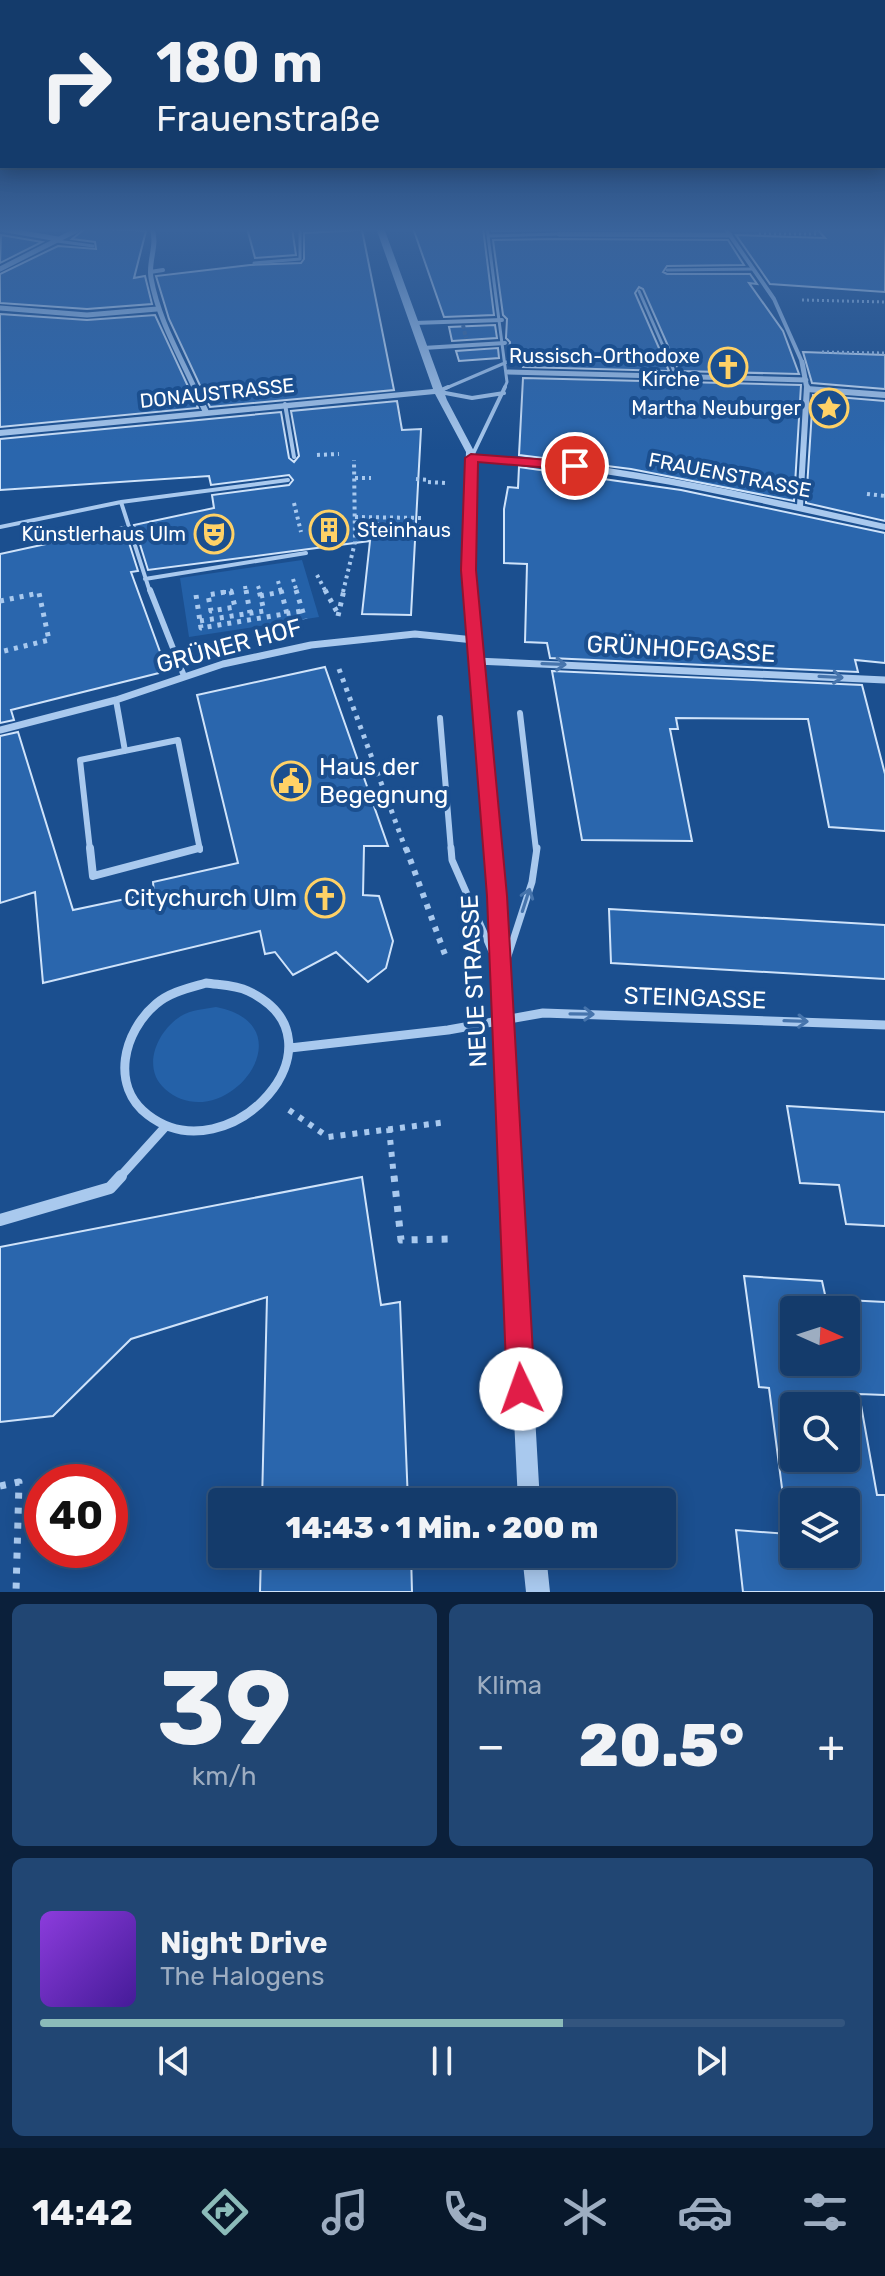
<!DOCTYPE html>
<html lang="de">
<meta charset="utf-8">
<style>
:root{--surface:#143b6b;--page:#214673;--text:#f1f3f6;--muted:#9dadc1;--line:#33557e;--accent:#8bbbb9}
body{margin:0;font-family:Rubik,sans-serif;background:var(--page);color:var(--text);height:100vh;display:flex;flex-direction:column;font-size:30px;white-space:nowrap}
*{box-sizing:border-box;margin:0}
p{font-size:26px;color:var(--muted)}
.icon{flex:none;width:44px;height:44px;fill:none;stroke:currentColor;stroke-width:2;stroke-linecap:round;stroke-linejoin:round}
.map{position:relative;height:1592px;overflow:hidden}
.sheet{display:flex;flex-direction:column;gap:12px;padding:12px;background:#0b203b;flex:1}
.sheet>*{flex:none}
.top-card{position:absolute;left:0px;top:0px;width:886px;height:168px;box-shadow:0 4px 20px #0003,0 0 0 2px var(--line);background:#143b6b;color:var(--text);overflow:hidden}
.needle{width:52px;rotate:93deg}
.fabs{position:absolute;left:780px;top:1296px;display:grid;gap:16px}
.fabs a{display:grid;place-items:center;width:80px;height:80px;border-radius:8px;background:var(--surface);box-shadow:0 4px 20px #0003,0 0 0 2px var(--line);font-size:40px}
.speed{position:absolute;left:24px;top:1464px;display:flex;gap:16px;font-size:40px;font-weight:700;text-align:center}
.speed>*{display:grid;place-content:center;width:104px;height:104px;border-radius:50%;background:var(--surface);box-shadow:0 4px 20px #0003,0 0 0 2px var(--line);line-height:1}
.speed .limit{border:12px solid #d22;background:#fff;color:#111}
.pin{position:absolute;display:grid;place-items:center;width:68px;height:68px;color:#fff;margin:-34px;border:4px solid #fff;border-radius:50%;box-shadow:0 2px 8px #0007}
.me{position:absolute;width:88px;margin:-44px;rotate:357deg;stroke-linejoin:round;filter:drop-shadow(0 0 6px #0008)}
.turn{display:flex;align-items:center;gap:28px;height:168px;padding:0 24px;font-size:36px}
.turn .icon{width:104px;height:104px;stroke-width:2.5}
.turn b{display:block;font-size:56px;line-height:68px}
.big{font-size:60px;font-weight:800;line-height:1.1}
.sheet .tile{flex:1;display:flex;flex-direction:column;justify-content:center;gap:12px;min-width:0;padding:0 28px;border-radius:12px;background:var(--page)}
.sheet .dial{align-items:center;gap:0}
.dial b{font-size:104px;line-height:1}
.song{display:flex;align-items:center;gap:24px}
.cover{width:96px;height:96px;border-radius:12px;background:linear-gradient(135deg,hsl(270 70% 55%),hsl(260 70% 35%))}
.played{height:8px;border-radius:4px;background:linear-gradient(90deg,var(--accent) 65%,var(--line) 65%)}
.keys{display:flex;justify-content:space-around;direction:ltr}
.heat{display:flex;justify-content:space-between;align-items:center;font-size:44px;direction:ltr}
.sheet .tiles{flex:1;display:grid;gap:12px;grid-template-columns:1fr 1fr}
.tile:last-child{grid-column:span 2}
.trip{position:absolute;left:208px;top:1488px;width:468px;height:80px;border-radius:8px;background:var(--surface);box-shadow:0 4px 20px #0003,0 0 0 2px var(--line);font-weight:800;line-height:80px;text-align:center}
.menu{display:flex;height:128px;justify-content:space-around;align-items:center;background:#08182b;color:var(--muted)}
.menu .icon{width:56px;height:56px}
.menu .on{color:var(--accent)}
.menu b{font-size:36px;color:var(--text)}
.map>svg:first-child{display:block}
</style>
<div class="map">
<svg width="885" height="1592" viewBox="0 0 885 1592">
<rect width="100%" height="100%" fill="#1b4f8f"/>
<path fill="#2461a8" d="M302 560 319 617 189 637 180 578Z
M216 1007C313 1026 223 1140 165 1089 141 1068 157 1031 181 1016 191 1010 204 1009 216 1007Z"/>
<path fill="#2a66ad" stroke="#cfe3fa" stroke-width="2" fill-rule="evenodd" d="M86 228 146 231 134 278 145 276 152 304 87 309 0 303V274L58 246 96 249 95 242 72 239Z
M247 228H292L296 255 255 258Z
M413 228H483L494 315 444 317Z
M492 228H709V229L492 231Z
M816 228H885V292L770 284 736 235 825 238Z
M362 230 394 390 210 407 169 319 156 276 250 265 301 263 304 259V233Z
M1 235 42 242 0 263Z
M556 239 728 240 744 265 667 266 663 272 667 274H750L757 284 749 283 783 331 799 374 679 371 643 289 639 287 635 293 669 371 523 367 524 357 508 358 510 342 506 338 507 319 503 315 493 240Z
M0 314 87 320 155 315 198 408 0 427Z
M495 325 497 338 452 341 449 327Z
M498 348 499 358 459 361 456 351Z
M803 352 885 355V389L812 383Z
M523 378 801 385 794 501 631 469 519 455Z
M813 395 885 401V521L806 503Z
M397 401 402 430 421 429 411 615 362 614 370 541 148 570 134 525 214 508 212 495 289 485 293 480 289 475 211 485 209 476 0 490V439L281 412 289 458 294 462 299 456 291 411Z
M519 467 681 490 885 533V663L855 660 858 672 550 658 547 643 525 642 527 564 504 563V509L508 487 518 488Z
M124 527 138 571 131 572 167 671 11 710 14 720 0 723V554Z
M325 667 388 846H364L363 895 379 896 393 941 386 968 368 982 336 952 293 975 275 952 265 954 260 931 43 983 35 892 0 903V736L18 732 73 910 154 893 153 882 238 863 197 695Z
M552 671 862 685 885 774V831L829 827 808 719 676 718 678 729H670L692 841 582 840Z
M609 909 885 925V979L611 963Z
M787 1106 885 1112V1226L846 1224 839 1185 800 1183Z
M362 1177 381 1305 400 1302 408 1502H262L267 1297 131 1339 53 1416 0 1422V1247Z
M744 1276 822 1281 826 1299 885 1302V1395L859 1394 877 1495H885V1592H743L736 1530 788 1534 769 1388 759 1387ZM794 1310H846V1362H794ZM794 1406H846V1458H794ZM794 1502H846V1554H794Z
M261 1554H411L412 1592H260Z"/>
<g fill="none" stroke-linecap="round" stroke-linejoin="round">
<path stroke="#3d69a0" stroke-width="4" stroke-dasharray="4 2" stroke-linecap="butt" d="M463 325 466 338"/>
<path stroke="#a9c9ee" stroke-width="3" stroke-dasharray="2 3" stroke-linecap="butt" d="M759 234H817L813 228
M802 300 885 302
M822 352 885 353"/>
<path stroke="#a9c9ee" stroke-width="4" stroke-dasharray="3 4" stroke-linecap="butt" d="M317 455 339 454
M355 478H371
M416 479 429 480
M428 482 446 483
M867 494 885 496
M294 503 301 532
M355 517 424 518
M355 524 423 525
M317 575 326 592
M293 579 297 592
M278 581 281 592
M245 586 246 592
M258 586 260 592
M223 592H231
M343 592 355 542 354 460"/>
<path stroke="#a9c9ee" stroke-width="5" stroke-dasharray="4 6" stroke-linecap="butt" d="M246 590 250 613
M281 590 287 614
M296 590 305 619
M325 590 337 612
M231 591 235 607 211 611 208 595Z
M196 595 201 628 302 611
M260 596 281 592
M0 601 39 593 49 640 0 652
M338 616 344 590
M200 621 264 611 259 590
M339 669 406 850"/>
<path stroke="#a9c9ee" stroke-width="6" stroke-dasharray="5 7" stroke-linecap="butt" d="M406 848 447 960
M289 1110 328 1137 447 1122
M389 1128 394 1178"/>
<path stroke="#a9c9ee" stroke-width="7" stroke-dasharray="6 9" stroke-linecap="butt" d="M394 1176 401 1240 450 1239
M0 1486 19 1482 16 1592"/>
<path stroke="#a9c9ee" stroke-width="3" d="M487 228 507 382 504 389
M488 236 559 234
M57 241 93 246
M254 263 300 259V228
M667 270 753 269
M639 291 677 378
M444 389 507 362"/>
<path stroke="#a9c9ee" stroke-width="4" d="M439 391 448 387
M440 392 472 398 504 393
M285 404 294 457
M471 458 505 387
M121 502 150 592
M0 527 121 502 288 480
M145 579 306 553"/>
<path stroke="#a9c9ee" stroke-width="6" d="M150 590 184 676
M520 713 536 850
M440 718 451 850"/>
<path stroke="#a9c9ee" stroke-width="7" d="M451 848 452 860 494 956
M507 959 532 882 537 848"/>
<path stroke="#a9c9ee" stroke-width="4" d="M725 228 774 299 802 362
M150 272 163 270
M414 323 502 320
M423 348 505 343"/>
<path stroke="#a9c9ee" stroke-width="6" d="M116 700 125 751
M90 850 80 760 178 740 200 850"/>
<path stroke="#a9c9ee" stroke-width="8" d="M90 848 93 876 199 848"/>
<path stroke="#a9c9ee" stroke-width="5" d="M152 228C158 245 148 261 151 278 158 318 178 352 195 389
M0 229 58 239
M559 234 730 235
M0 269 81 228
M0 308 87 315 157 309
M802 362 807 389
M508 372 806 380"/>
<path stroke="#a9c9ee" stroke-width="6" d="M194 387 206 412
M807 389 885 395
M800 506 807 387"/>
<path stroke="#a9c9ee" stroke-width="7" d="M476 661 885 680
M0 730 116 700 223 664 311 645 415 634 474 640"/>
<path stroke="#a9c9ee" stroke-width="9" d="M206 983C219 985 236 985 248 991 354 1041 229 1177 148 1115 110 1086 123 1032 156 1004 170 992 189 988 206 983Z
M290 1048 448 1030 543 1013 885 1025
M119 1178 166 1126"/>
<path stroke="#a9c9ee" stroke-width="12" d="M0 1220 110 1188 121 1176"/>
<path fill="#a9c9ee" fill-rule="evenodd" d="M376 228H384L447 400 476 455C614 461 750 494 885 524V530C750 501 614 467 476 461L474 570 505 896 540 1502H518L489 896 462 570 466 452 435 394 0 436V430L433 389Z
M522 1554H546L550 1592H526Z"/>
</g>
<defs><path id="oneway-shaft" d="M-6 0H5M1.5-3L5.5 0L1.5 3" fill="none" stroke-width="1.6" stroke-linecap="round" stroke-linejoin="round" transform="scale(2)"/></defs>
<g stroke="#4674ac">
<use href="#oneway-shaft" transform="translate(554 664) rotate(2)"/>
<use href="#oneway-shaft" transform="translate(831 677) rotate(3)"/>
<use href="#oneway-shaft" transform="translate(526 900) rotate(-72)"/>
<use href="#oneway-shaft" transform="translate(582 1014) rotate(1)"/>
<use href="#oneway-shaft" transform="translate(796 1021) rotate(2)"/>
</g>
<linearGradient id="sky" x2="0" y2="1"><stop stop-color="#0f2b4f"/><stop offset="0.51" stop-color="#39639b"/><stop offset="1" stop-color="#39639b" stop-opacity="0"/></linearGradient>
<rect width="885" height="451" fill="url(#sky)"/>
<path fill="#e11d48" stroke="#92132f" stroke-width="2" d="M471 454 575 462 582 466 575 470 478 462 476 570 507 896 535 1389 531 1399 521 1403 511 1399 507 1389 487 896 461 570 465 458Z"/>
<defs>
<symbol id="church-ring" viewBox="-11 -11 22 22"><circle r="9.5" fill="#1b4f8f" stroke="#ffd166" stroke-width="1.5"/><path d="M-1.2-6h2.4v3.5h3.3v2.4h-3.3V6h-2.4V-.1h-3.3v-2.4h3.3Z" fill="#ffd166"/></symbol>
<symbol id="sight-ring" viewBox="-11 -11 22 22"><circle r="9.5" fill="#1b4f8f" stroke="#ffd166" stroke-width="1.5"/><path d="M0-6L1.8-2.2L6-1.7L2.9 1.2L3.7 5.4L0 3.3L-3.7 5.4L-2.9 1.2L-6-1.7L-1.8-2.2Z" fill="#ffd166"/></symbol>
<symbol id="building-ring" viewBox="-11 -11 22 22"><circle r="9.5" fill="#1b4f8f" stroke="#ffd166" stroke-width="1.5"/><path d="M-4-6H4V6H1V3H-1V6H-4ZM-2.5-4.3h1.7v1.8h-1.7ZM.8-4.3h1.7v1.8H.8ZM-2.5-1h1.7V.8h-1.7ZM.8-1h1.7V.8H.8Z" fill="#ffd166"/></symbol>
<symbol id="theatre-ring" viewBox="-11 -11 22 22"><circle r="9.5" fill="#1b4f8f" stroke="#ffd166" stroke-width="1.5"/><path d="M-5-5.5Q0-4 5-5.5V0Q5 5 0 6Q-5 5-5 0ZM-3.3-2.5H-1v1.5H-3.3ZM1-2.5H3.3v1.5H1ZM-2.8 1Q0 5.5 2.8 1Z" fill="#ffd166"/></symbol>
<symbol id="civic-ring" viewBox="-11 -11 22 22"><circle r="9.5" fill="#1b4f8f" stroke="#ffd166" stroke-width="1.5"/><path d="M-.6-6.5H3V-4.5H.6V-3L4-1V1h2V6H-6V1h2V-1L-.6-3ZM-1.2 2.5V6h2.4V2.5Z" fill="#ffd166"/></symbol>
</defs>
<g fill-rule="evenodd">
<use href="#church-ring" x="706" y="345" width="44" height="44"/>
<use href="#sight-ring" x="807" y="386" width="44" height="44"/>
<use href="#building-ring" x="307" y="508" width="44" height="44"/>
<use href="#theatre-ring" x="192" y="512" width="44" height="44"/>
<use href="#civic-ring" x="269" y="759" width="44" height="44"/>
<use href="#church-ring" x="303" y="876" width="44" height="44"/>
</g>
<g text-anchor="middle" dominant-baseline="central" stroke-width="8" stroke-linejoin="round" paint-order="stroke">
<g font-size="20" fill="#fff" stroke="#1b4f8f" text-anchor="end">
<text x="700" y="356">Russisch-Orthodoxe<tspan x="700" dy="23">Kirche</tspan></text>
<text x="801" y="408">Martha Neuburger</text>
<text x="357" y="530" text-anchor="start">Steinhaus</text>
<text x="186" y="534">Künstlerhaus Ulm</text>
</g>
<g font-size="20" fill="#fff" stroke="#1b4f8f">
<text transform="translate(217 393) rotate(-6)">DONAUSTRASSE</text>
<text transform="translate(730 475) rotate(11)">FRAUENSTRASSE</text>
</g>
<g font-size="24" fill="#fff" stroke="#1b4f8f">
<text transform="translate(229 646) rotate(-15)">GRÜNER HOF</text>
<text transform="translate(681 649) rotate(3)">GRÜNHOFGASSE</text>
<text transform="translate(474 981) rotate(-93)">NEUE STRASSE</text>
<text transform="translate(695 998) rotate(2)">STEINGASSE</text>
</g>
<g font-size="24" fill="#fff" stroke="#1b4f8f" text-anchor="start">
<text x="319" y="767">Haus der<tspan x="319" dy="28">Begegnung</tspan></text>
<text x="297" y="898" text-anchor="end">Citychurch Ulm</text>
</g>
</g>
</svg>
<div class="fabs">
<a><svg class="needle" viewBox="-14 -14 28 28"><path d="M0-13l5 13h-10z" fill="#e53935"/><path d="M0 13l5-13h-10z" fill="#9dadc1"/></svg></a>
<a><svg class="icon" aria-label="search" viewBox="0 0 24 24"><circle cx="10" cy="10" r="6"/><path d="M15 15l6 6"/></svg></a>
<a><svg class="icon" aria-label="layers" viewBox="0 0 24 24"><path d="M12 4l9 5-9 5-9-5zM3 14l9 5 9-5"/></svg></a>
</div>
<div class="speed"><div class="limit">40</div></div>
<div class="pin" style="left:575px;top:466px;background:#d93025"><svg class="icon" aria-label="arrive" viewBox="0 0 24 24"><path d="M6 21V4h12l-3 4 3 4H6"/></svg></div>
<svg class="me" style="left:521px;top:1389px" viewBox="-20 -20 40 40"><circle r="19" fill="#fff"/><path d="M0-13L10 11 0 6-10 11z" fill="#e11d48"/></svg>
<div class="trip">14:43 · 1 Min. · 200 m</div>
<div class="top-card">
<div class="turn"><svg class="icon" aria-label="right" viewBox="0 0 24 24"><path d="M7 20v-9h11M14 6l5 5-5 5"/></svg><div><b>180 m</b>Frauenstraße</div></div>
</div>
</div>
<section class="sheet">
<div class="tiles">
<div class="tile dial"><b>39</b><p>km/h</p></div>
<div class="tile"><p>Klima</p>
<div class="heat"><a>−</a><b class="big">20.5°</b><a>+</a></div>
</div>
<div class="tile">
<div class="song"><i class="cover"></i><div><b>Night Drive</b><p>The Halogens</p></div></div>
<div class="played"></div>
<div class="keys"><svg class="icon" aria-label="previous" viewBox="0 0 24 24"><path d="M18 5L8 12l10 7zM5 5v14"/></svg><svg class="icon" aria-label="pause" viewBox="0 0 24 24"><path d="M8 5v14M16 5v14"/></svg><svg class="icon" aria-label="next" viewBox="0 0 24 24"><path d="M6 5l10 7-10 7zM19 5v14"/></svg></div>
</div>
</div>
</section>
<nav class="menu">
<b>14:42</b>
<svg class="icon on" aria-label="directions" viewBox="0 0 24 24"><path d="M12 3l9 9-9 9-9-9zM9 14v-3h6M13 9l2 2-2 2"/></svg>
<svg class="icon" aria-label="music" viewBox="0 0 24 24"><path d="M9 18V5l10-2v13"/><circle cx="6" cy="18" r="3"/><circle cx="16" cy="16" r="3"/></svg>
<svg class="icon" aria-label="phone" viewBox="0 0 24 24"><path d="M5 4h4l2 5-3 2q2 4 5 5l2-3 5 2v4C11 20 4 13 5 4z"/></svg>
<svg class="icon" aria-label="climate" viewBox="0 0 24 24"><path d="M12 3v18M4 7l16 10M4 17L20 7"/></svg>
<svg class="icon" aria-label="car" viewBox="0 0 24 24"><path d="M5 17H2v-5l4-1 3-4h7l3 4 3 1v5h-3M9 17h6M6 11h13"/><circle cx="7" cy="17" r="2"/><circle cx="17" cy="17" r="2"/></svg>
<svg class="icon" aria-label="filters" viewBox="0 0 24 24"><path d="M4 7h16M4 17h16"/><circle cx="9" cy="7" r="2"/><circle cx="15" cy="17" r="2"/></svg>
</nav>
